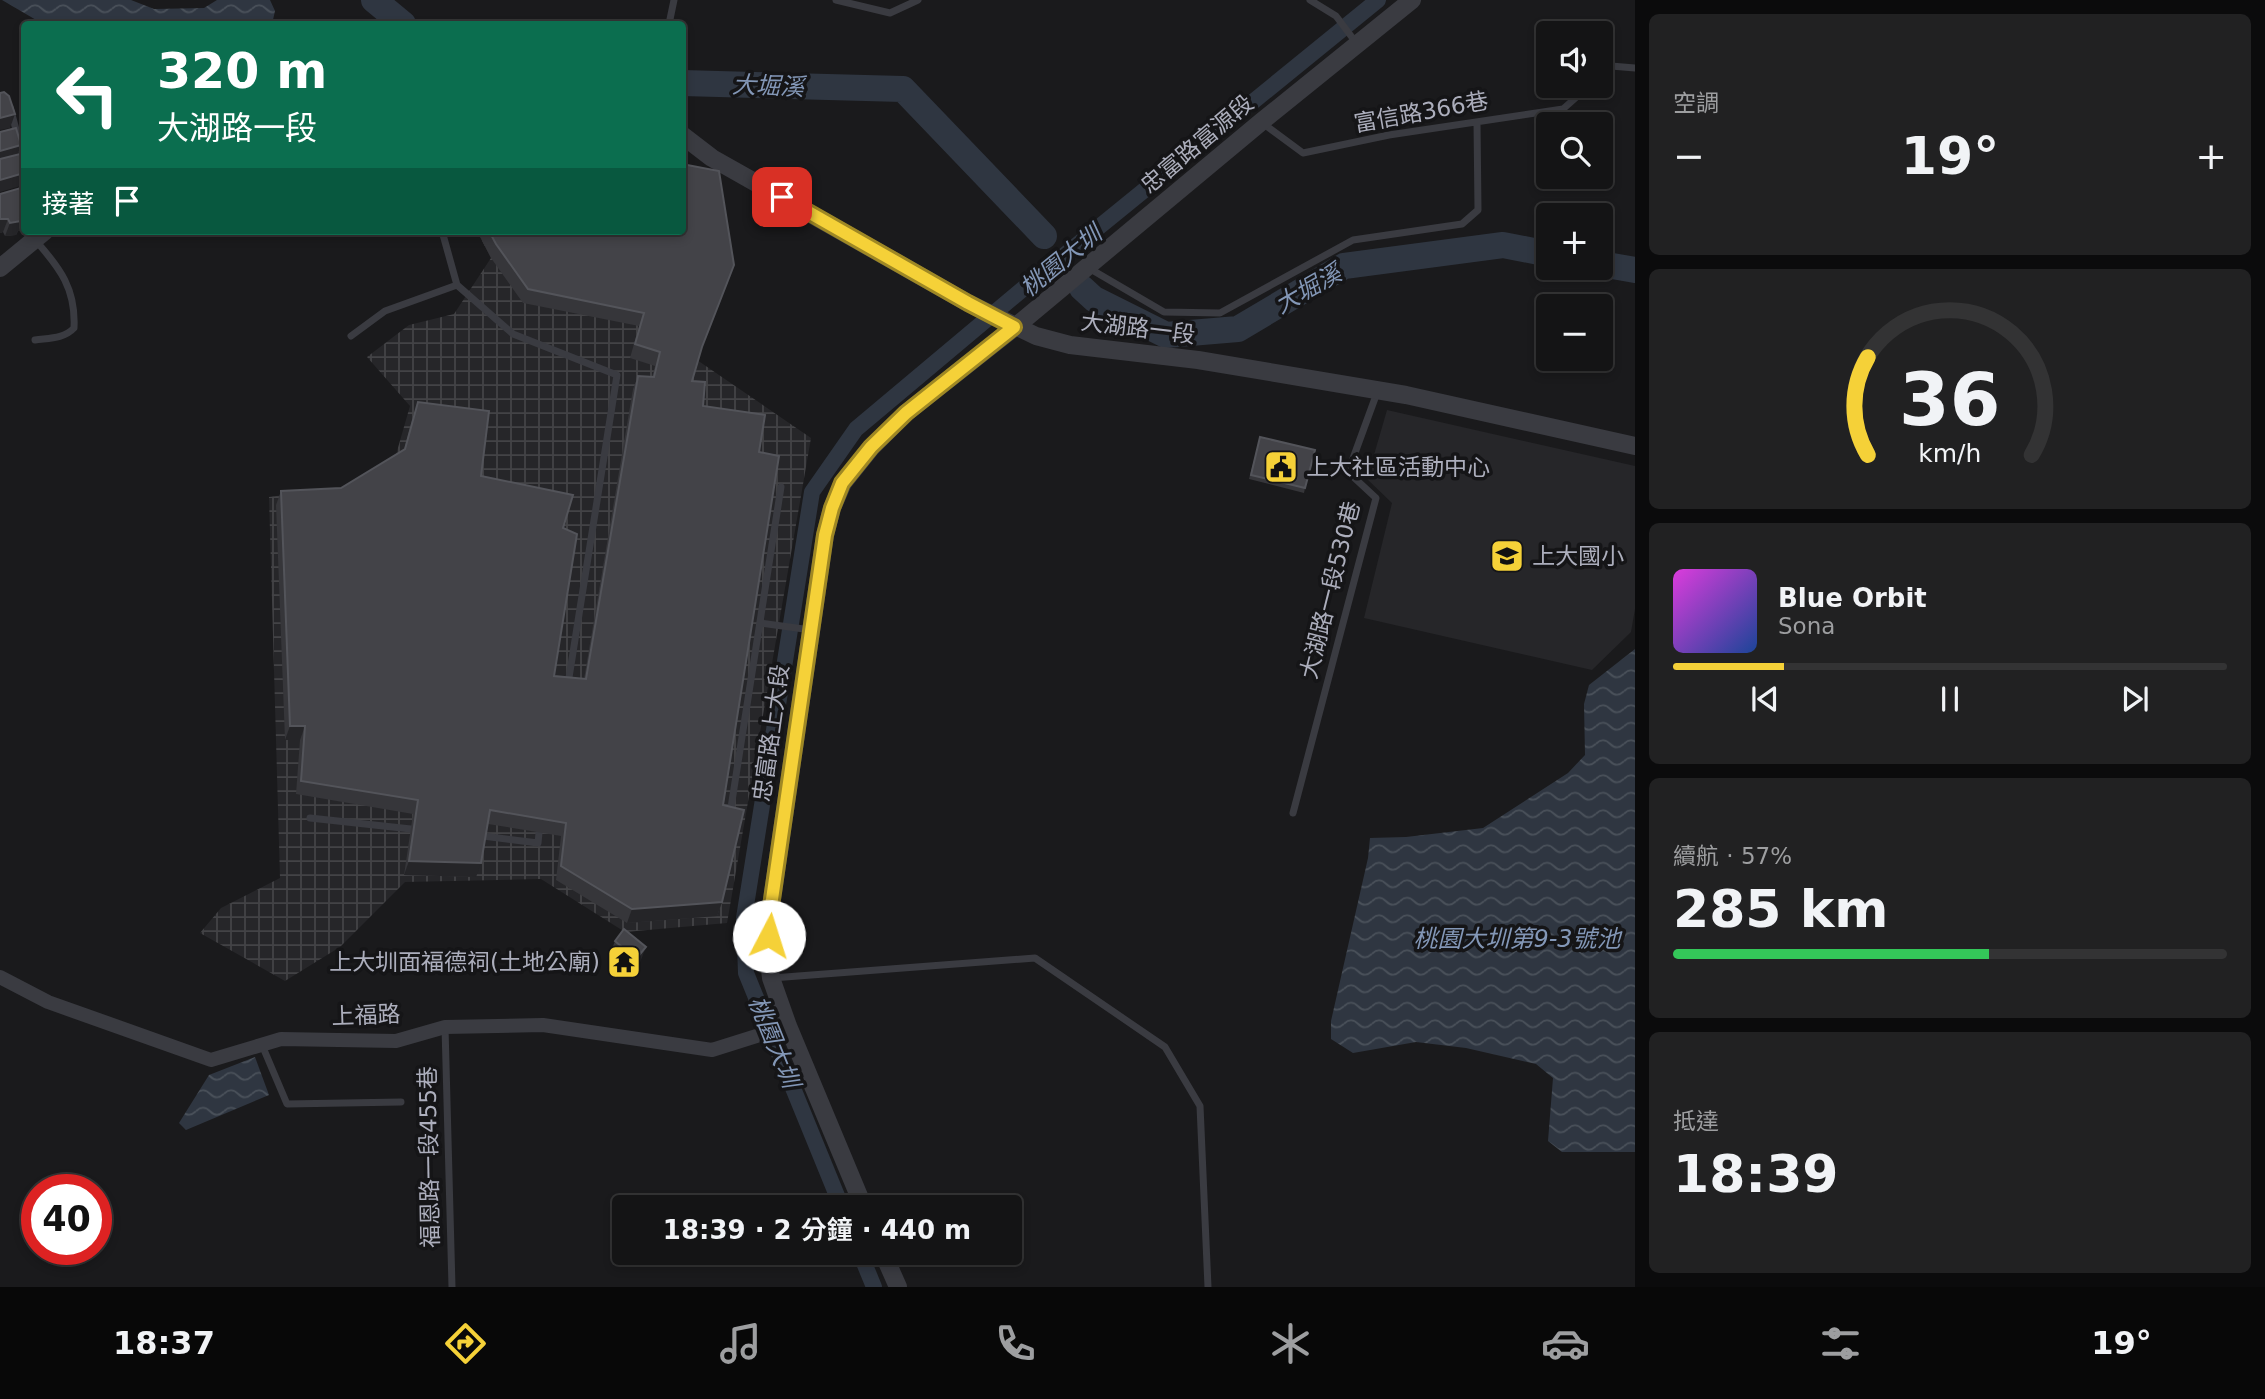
<!DOCTYPE html>
<html lang="zh-TW">
<meta charset="utf-8">
<style>
:root{--surface:#141415;--page:#212122;--text:#f1f3f6;--muted:#9d9ea0;--line:#333334;--accent:#f5d138}
body{margin:0;font-family:"DejaVu Sans","Noto Sans TC",sans-serif;background:var(--page);color:var(--text);height:100vh;display:flex;flex-direction:column;font-size:26px;white-space:nowrap}
*{box-sizing:border-box;margin:0}
p{font-size:23px;color:var(--muted)}
.icon{flex:none;width:38px;height:38px;fill:none;stroke:currentColor;stroke-width:2;stroke-linecap:round;stroke-linejoin:round}
.map{position:relative;flex:1;overflow:hidden}
.side{display:flex;flex-direction:column;gap:14px;padding:14px;background:#0b0b0c;width:630px}
.side>*{flex:none}
.hud{position:absolute;left:21px;top:21px;width:665px;height:214px;border-radius:7px;box-shadow:0 4px 10px #0003,0 0 0 2px var(--line);background:#0b6e4f;color:#fff;overflow:hidden}
.tools{position:absolute;left:1536px;top:21px;display:grid;gap:14px}
.tools a{display:grid;place-items:center;width:77px;height:77px;border-radius:7px;background:var(--surface);box-shadow:0 4px 10px #0003,0 0 0 2px var(--line);font-size:35px}
.speed{position:absolute;left:21px;top:1174px;display:flex;gap:14px;font-size:35px;font-weight:700;text-align:center}
.speed>*{display:grid;place-content:center;width:91px;height:91px;border-radius:50%;background:var(--surface);box-shadow:0 4px 10px #0003,0 0 0 2px var(--line);line-height:1}
.speed .limit{border:10px solid #d22;background:#fff;color:#111}
.pin{position:absolute;display:grid;place-items:center;width:60px;height:60px;color:#fff;margin:-30px;border-radius:14px;box-shadow:0 4px 10px #0006}
.me{position:absolute;width:77px;margin:-38px;rotate:5deg;stroke-linejoin:round;filter:drop-shadow(0 0 5px #0008)}
.turn{display:flex;align-items:center;gap:24px;height:147px;padding:0 21px;font-size:32px}
.turn .icon{width:91px;height:91px;stroke-width:2.5}
.turn b{display:block;font-size:49px;line-height:60px}
.then{display:flex;align-items:center;height:66px;padding:0 21px;background:#0003;gap:14px;font-size:26px}
.big{font-size:52px;font-weight:600;line-height:1.1}
.side .tile{flex:1;display:flex;flex-direction:column;justify-content:center;gap:10px;min-width:0;padding:0 24px;border-radius:10px;background:var(--page)}
.side .dial{align-items:center;gap:0}
.dial svg{height:182px;overflow:visible;fill:none;stroke:var(--line);stroke-width:7;stroke-linecap:round;text-anchor:middle}
.dial text{fill:var(--text);stroke:none}
.song{display:flex;align-items:center;gap:21px}
.cover{width:84px;height:84px;border-radius:10px;background:linear-gradient(135deg,hsl(300 70% 55%),hsl(220 70% 35%))}
.played{height:7px;border-radius:4px;background:linear-gradient(90deg,var(--accent) 20%,var(--line) 20%)}
.keys{display:flex;justify-content:space-around;direction:ltr}
.heat{display:flex;justify-content:space-between;align-items:center;font-size:38px;direction:ltr}
.charge{height:10px;border-radius:5px;background:linear-gradient(90deg,#34c759 57%,var(--line) 0)}
.trip{position:absolute;left:612px;top:1195px;width:410px;height:70px;border-radius:7px;background:var(--surface);box-shadow:0 4px 10px #0003,0 0 0 2px var(--line);font-weight:600;line-height:70px;text-align:center}
.tabs{display:flex;height:112px;justify-content:space-around;align-items:center;background:#080808;color:var(--muted)}
.tabs .icon{width:49px;height:49px}
.tabs .selected{color:var(--accent)}
.tabs b{font-size:32px;color:var(--text)}
main{display:flex;flex:1;min-height:0}
.map>svg:first-child{display:block}
</style>
<main>
<div class="map">
<svg width="1635" height="1287" viewBox="0 0 1635 1287">
<defs>
<pattern id="industrial-grid" width="8" height="8" patternUnits="userSpaceOnUse" patternTransform="scale(1.75)"><rect width="8" height="8" fill="#262629"/><path d="M0 4h8M4 0v8" fill="none" stroke="#434346"/></pattern>
<pattern id="water-waves" width="16" height="10" patternUnits="userSpaceOnUse" patternTransform="scale(1.75)"><rect width="16" height="10" fill="#2f3641"/><path d="M0 5q4-4 8 0t8 0" fill="none" stroke="#4a515a"/></pattern>
</defs>
<rect width="100%" height="100%" fill="#1a1a1c"/>
<path fill="#262629" d="M1387 410 1635 466V609L1631 632 1592 670 1364 618 1392 503 1367 479Z"/>
<path fill="url(#industrial-grid)" d="M477 231H682L729 279 697 360 811 438 727 923 625 932 541 879 405 882 340 947 285 981 200 933 221 908 280 878 269 497 343 487 395 458 410 406 367 357 409 325 454 314 491 258Z"/>
<path fill="url(#water-waves)" d="M2 0H131L154 9 204 8 217 0H270L275 11 272 24H43Z
M1635 649V1152H1562L1548 1141 1553 1078 1536 1064 1466 1048 1416 1042 1353 1053 1331 1039V1021L1368 858 1370 838 1406 837 1483 828 1568 773 1585 755 1584 704 1589 685Z
M255 1057 269 1095 186 1130 179 1123 209 1075Z"/>
<g fill="none" stroke-linecap="round" stroke-linejoin="round">
<path stroke="#2f3641" stroke-width="16" d="M842 1208 746 973 744 918 812 492 856 429 1024 288 1378 0
M860 1253 874 1287"/>
<path stroke="#2f3641" stroke-width="26" d="M374 0 403 24
M682 83 903 89 1044 236
M1601 264 1635 270
M1082 288 1094 299 1166 335 1238 329 1344 266 1503 245 1549 254"/>
<path stroke="#3a3b41" stroke-width="7" d="M836 0 890 13 918 0
M1310 0 1336 16 1357 44
M669 24 674 0
M1601 74 1611 66 1635 68
M0 96 10 107 24 160
M1261 122 1303 153 1389 135 1563 109 1589 86
M1087 267 1164 312 1220 313 1353 240 1462 224 1478 210 1477 122
M457 285 513 334 617 375 568 684
M351 336 385 311 457 285 442 231
M35 340C48 338 64 339 74 328 76 289 60 268 36 241
M760 623 811 630
M1293 813 1376 498 1348 472 1378 390
M730 814 781 487
M310 818 411 829
M483 836 538 843 539 833
M772 978 1035 958 1165 1047 1200 1106 1208 1287
M445 1027 452 1287
M262 1045 287 1104 401 1102"/>
<path stroke="#3a3b41" stroke-width="14" d="M0 977 48 1002 211 1060 281 1039 396 1041 445 1027 543 1025 712 1050 788 1026"/>
<path stroke="#3a3b41" stroke-width="18" d="M682 135 712 158 968 303 1036 336 1070 345 1198 360 1406 395 1635 446
M0 268 45 231
M864 1208 788 1026 771 978 768 952 769 920 825 535 832 508 843 483 871 448 906 413 1015 327 1261 122 1412 0
M883 1253 898 1287"/>
</g>
<path fill="#36363a" d="M24 187V230L18 231 16 235 5 236 3 232 0 233V194Z
M477 231H682L701 350 692 381 703 406 759 452 723 805 722 902 717 916 627 923 556 880 561 836 488 824 476 877 404 875 413 814 296 794 300 740H285L276 505 281 491 341 488 404 450 413 416 418 402 481 476 563 528 554 676 584 679 633 389 638 376 652 377 655 366 630 358 639 326 523 303 491 258Z
M1259 441 1305 488 1304 493 1249 479Z
M624 929 639 965 630 977 608 959 615 941Z"/>
<path fill="#252528" d="M15 114 10 128 0 130V118Z
M21 145 16 159 0 163V151Z
M24 173V185L0 192V180Z
M24 215V230L18 231 16 235 5 236 10 223Z
M0 219H8L3 232 0 233Z
M290 726H305L300 740H285Z
M409 861 481 863 476 877 404 875Z
M722 902 717 916 627 923 632 909Z
M646 947 639 965 630 977 636 959Z"/>
<path fill="#434348" stroke="#53545a" stroke-width="2" d="M4 92 9 96 15 114 0 118V93Z
M16 128 21 145 0 151V132Z
M24 153V173L0 180V159Z
M682 164 719 171 734 265 702 347 692 381 705 382 703 406 765 415 759 452 779 456 723 805 744 810 722 902 632 909 561 866 566 823 490 810 481 863 409 861 418 800 301 781 305 726H290L281 491 341 488 405 449 418 402 489 411 481 476 573 495 563 528 577 534 554 676 586 679 638 376 654 377 660 352 635 344 644 313 528 289 496 244 489 231H682Z
M24 187V217L20 218 21 221 10 223 8 219H0V194Z
M1260 437 1315 450 1305 488 1251 475Z
M624 929 646 947 636 959 615 941Z"/>
<g fill="none" stroke-linecap="round" stroke-linejoin="round">
<defs>
<path id="route" d="M769 936V920L825 535 832 508 842 483 871 447 906 413 1014 327 968 303 782 197"/>
</defs>
<use href="#route" stroke="#9f8824" stroke-width="18"/>
<use href="#route" stroke="#f5d138" stroke-width="12"/>
</g>
<defs>
<symbol id="civic-square" viewBox="-11 -11 22 22"><rect x="-9" y="-9" width="18" height="18" rx="4" fill="#f5d138" stroke="#151517"/><path d="M-.6-6.5H3V-4.5H.6V-3L4-1V1h2V6H-6V1h2V-1L-.6-3ZM-1.2 2.5V6h2.4V2.5Z" fill="#111"/></symbol>
<symbol id="school-square" viewBox="-11 -11 22 22"><rect x="-9" y="-9" width="18" height="18" rx="4" fill="#f5d138" stroke="#151517"/><path d="M0-5L7-2L0 1L-7-2ZM-4 1L0 2.5L4 1V4Q0 6-4 4Z" fill="#111"/></symbol>
<symbol id="temple-square" viewBox="-11 -11 22 22"><rect x="-9" y="-9" width="18" height="18" rx="4" fill="#f5d138" stroke="#151517"/><path d="M0-6L5-2H3V0L6.5 2.5H4V6H1.5V3h-3V6H-4V2.5H-6.5L-3 0V-2H-5Z" fill="#111"/></symbol>
</defs>
<g fill-rule="evenodd">
<use href="#civic-square" x="1262" y="448" width="38" height="38"/>
<use href="#school-square" x="1488" y="537" width="38" height="38"/>
<use href="#temple-square" x="605" y="943" width="38" height="38"/>
</g>
<g text-anchor="middle" dominant-baseline="central" stroke-width="7" stroke-linejoin="round" paint-order="stroke">
<g font-size="23" fill="#acaebc" stroke="#151517">
<text transform="translate(1421 112) rotate(-10)">富信路366巷</text>
<text transform="translate(1197 144) rotate(-40)">忠富路富源段</text>
<text transform="translate(1138 328) rotate(7)">大湖路一段</text>
<text transform="translate(1330 590) rotate(-76)">大湖路一段530巷</text>
<text transform="translate(771 733) rotate(-82)">忠富路上大段</text>
<text transform="translate(366 1015) rotate(-2)">上福路</text>
<text transform="translate(429 1157) rotate(-91)">福恩路一段455巷</text>
</g>
<g font-size="23" fill="#acaebc" stroke="#151517" text-anchor="start">
<text x="1306" y="467">上大社區活動中心</text>
<text x="1532" y="556">上大國小</text>
<text x="600" y="962" text-anchor="end">上大圳面福德祠(土地公廟)</text>
</g>
<g font-size="24" font-style="italic" fill="#8397b7" stroke="#151517">
<text transform="translate(768 86) rotate(2)">大堀溪</text>
<text transform="translate(1061 261) rotate(-39)">桃園大圳</text>
<text transform="translate(1308 289) rotate(-30)">大堀溪</text>
<text x="1517" y="939">桃園大圳第9-3號池</text>
<text transform="translate(774 1042) rotate(68)">桃園大圳</text>
</g>
</g>
</svg>
<div class="tools">
<a><svg class="icon" aria-label="sound" viewBox="0 0 24 24"><path d="M4 9h4l5-4v14l-5-4H4zM17 9q2 3 0 6"/></svg></a>
<a><svg class="icon" aria-label="search" viewBox="0 0 24 24"><circle cx="10" cy="10" r="6"/><path d="M15 15l6 6"/></svg></a>
<a>+</a>
<a>−</a>
</div>
<div class="speed"><div class="limit">40</div></div>
<div class="pin" style="left:782px;top:197px;background:#d93025"><svg class="icon" aria-label="arrive" viewBox="0 0 24 24"><path d="M6 21V4h12l-3 4 3 4H6"/></svg></div>
<svg class="me" style="left:769px;top:936px" viewBox="-20 -20 40 40"><circle r="19" fill="#fff"/><path d="M0-13L10 11 0 6-10 11z" fill="#f5d138"/></svg>
<div class="trip">18:39 · 2 分鐘 · 440 m</div>
<div class="hud">
<div class="turn"><svg class="icon" aria-label="left" viewBox="0 0 24 24"><path d="M17 20v-9H6M10 6l-5 5 5 5"/></svg><div><b>320 m</b>大湖路一段</div></div>
<div class="then">接著<svg class="icon" aria-label="arrive" viewBox="0 0 24 24"><path d="M6 21V4h12l-3 4 3 4H6"/></svg></div>
</div>
</div>
<section class="side">
<div class="tile"><p>空調</p>
<div class="heat"><a>−</a><b class="big">19°</b><a>+</a></div>
</div>
<div class="tile dial"><svg viewBox="0 0 100 80">
<path d="M14 69A42 42 0 1 1 86 69"/>
<path d="M14 69A42 42 0 0 1 14 26" stroke="#f5d138"/>
<text x="50" y="56" font-size="32" font-weight="700">36</text>
<text x="50" y="72" font-size="11">km/h</text>
</svg></div>
<div class="tile">
<div class="song"><i class="cover"></i><div><b>Blue Orbit</b><p>Sona</p></div></div>
<div class="played"></div>
<div class="keys"><svg class="icon" aria-label="previous" viewBox="0 0 24 24"><path d="M18 5L8 12l10 7zM5 5v14"/></svg><svg class="icon" aria-label="pause" viewBox="0 0 24 24"><path d="M8 5v14M16 5v14"/></svg><svg class="icon" aria-label="next" viewBox="0 0 24 24"><path d="M6 5l10 7-10 7zM19 5v14"/></svg></div>
</div>
<div class="tile"><p>續航 · 57%</p><b class="big">285 km</b><div class="charge"></div></div>
<div class="tile"><p>抵達</p><b class="big">18:39</b></div>
</section>
</main>
<nav class="tabs">
<b>18:37</b>
<svg class="icon selected" aria-label="directions" viewBox="0 0 24 24"><path d="M12 3l9 9-9 9-9-9zM9 14v-3h6M13 9l2 2-2 2"/></svg>
<svg class="icon" aria-label="music" viewBox="0 0 24 24"><path d="M9 18V5l10-2v13"/><circle cx="6" cy="18" r="3"/><circle cx="16" cy="16" r="3"/></svg>
<svg class="icon" aria-label="phone" viewBox="0 0 24 24"><path d="M5 4h4l2 5-3 2q2 4 5 5l2-3 5 2v4C11 20 4 13 5 4z"/></svg>
<svg class="icon" aria-label="climate" viewBox="0 0 24 24"><path d="M12 3v18M4 7l16 10M4 17L20 7"/></svg>
<svg class="icon" aria-label="car" viewBox="0 0 24 24"><path d="M5 17H2v-5l4-1 3-4h7l3 4 3 1v5h-3M9 17h6M6 11h13"/><circle cx="7" cy="17" r="2"/><circle cx="17" cy="17" r="2"/></svg>
<svg class="icon" aria-label="filters" viewBox="0 0 24 24"><path d="M4 7h16M4 17h16"/><circle cx="9" cy="7" r="2"/><circle cx="15" cy="17" r="2"/></svg>
<b>19°</b>
</nav>
